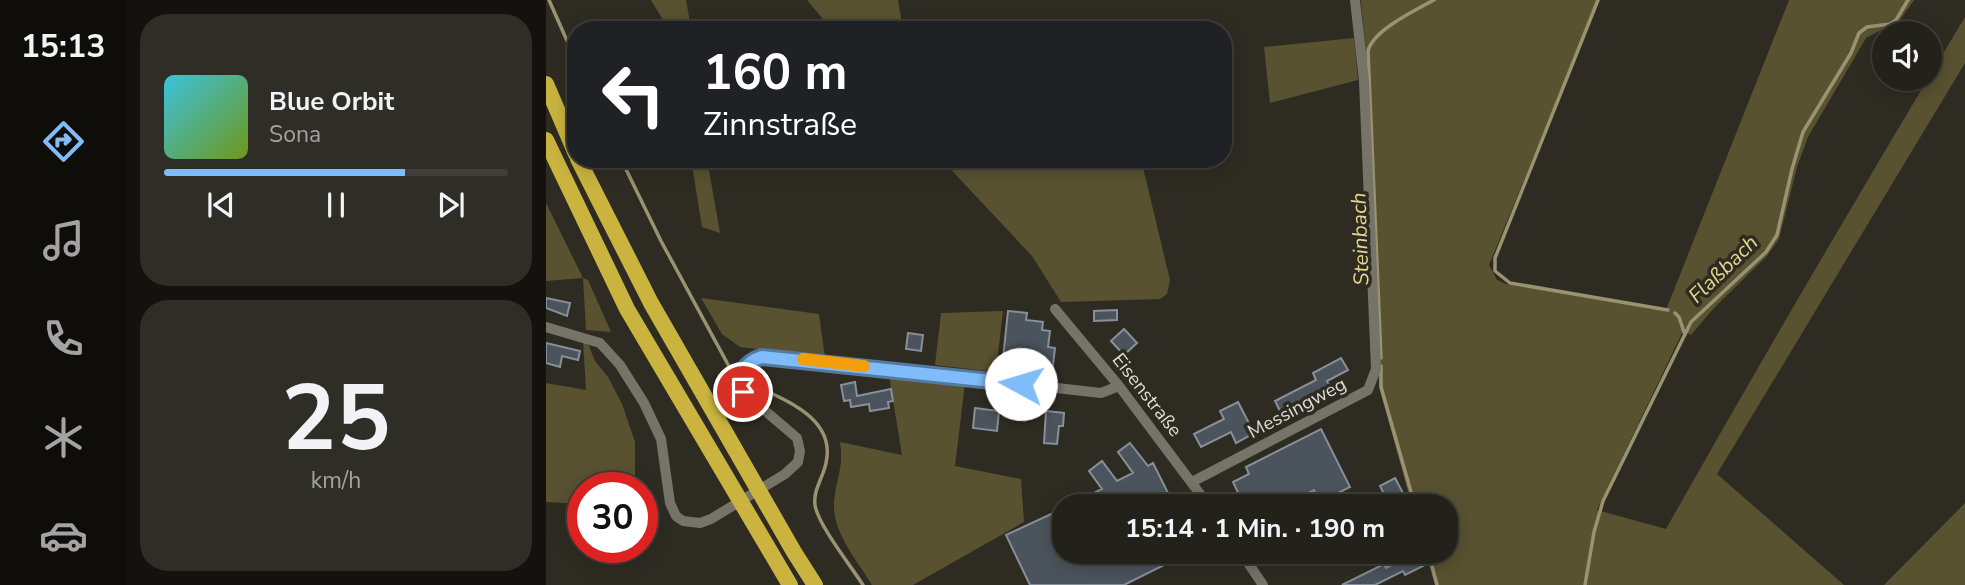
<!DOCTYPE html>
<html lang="de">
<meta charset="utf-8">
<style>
:root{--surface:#22211a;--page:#2e2e27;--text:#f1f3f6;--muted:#a2a3a2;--line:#3f3e39;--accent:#81bcfa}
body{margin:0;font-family:"Nunito Sans",sans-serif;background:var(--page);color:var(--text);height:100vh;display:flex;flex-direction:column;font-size:26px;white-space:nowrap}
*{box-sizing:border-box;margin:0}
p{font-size:23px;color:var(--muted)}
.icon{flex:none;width:38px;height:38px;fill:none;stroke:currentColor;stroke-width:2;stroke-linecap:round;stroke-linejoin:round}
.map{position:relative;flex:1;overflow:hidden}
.side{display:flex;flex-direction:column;gap:14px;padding:14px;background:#13120e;width:420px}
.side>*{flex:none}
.guide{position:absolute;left:21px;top:21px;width:665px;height:147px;border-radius:28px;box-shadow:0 4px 18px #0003,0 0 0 2px var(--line);background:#202124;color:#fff;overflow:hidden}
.fabs{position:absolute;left:1326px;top:21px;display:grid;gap:14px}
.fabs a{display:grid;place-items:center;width:70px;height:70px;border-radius:50%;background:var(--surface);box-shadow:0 4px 18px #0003,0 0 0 2px var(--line);font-size:35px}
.speed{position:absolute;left:21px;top:472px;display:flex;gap:14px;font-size:35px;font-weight:700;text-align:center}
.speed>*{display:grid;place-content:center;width:91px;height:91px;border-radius:50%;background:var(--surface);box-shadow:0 4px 18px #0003,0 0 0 2px var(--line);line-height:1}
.speed .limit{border:10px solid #d22;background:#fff;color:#111}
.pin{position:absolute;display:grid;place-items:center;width:60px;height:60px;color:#fff;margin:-30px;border:4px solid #fff;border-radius:50%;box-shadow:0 2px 7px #0007}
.me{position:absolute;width:77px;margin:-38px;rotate:276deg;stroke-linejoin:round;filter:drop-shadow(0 0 5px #0008)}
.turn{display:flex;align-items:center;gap:24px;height:147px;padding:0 21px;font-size:32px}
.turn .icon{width:91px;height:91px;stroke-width:2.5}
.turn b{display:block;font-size:49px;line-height:60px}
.side .widget{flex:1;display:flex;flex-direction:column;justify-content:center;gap:10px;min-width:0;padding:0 24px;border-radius:28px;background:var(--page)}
.side .dial{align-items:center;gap:0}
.dial b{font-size:91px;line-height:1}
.song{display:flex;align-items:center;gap:21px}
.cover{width:84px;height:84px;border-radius:10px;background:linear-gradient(135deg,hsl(190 70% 55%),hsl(80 70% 35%))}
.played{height:7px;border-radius:4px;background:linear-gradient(90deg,var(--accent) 70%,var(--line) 70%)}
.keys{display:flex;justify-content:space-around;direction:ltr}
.trip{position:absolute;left:506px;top:494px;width:406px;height:70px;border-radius:28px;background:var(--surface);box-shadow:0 4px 18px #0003,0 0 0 2px var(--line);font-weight:700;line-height:70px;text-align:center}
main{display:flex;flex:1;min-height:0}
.dock{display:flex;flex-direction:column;width:126px;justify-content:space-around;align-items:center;background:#0e0d0a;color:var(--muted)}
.dock .icon{width:49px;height:49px}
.dock .current{color:var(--accent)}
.dock b{font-size:32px;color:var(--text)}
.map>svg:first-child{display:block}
</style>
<main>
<nav class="dock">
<b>15:13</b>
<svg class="icon current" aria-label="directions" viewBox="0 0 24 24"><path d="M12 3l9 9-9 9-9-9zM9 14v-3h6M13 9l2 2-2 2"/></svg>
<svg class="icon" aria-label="music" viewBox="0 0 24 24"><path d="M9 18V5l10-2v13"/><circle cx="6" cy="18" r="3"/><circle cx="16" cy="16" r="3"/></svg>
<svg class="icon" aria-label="phone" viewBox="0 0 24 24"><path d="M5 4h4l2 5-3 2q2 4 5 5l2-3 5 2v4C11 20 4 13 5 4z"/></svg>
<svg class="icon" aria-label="climate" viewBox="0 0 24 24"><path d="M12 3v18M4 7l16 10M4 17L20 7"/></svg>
<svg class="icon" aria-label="car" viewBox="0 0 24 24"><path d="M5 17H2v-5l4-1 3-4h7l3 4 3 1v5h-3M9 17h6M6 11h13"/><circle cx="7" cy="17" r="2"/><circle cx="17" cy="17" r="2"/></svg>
</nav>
<section class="side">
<div class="widget">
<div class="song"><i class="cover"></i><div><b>Blue Orbit</b><p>Sona</p></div></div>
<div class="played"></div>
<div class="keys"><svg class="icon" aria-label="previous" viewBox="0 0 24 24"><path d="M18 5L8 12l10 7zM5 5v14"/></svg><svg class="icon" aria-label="pause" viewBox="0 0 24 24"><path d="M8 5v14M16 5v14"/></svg><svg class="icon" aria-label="next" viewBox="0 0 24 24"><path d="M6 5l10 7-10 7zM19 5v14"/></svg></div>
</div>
<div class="widget dial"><b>25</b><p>km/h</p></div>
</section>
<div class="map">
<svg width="1419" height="585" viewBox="0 0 1419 585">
<rect width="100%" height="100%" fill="#2e2c22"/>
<path fill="#585231" d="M105 0H140L144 22 138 24V30H123Z
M261 0H352L357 30H286Z
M815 0H1052L943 265 951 280 960 284 1120 310 1243 0H1368L1354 20 1320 38 1262 137 1251 167 1233 239 1221 256 1168 308 1145 335 1137 331 1051 510 1120 529C1217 357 1318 185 1419 17V63L1171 474 1298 585H889L879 551H900V506H866L833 387 823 95Z
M808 38 812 80 724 103 718 47Z
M145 159H161L174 233 156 227Z
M395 159H595L624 280 621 294 614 299 515 302 486 256Z
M0 203 37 278 42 280 65 332 40 330 37 278 0 281Z
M155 298 273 314 279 358 194 347 176 334Z
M457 311 450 372 389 365 395 313Z
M37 341 43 346 49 361 62 377 76 404 89 442V488H37V504L0 502V383L40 390Z
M343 376 419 383 409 466 475 479 478 522 367 585H326C311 560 286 532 288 502 290 477 298 470 294 442L356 455Z
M1419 503V585H1338Z"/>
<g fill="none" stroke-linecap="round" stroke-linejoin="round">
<path stroke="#999371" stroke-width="3.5" d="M3 0 30 61
M1052 0 949 258V271L964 283 1122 310
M75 159 115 241 185 370
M1129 313 1133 317 1139 335
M835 358 822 51C827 30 870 10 888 0
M835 366V387L869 506
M210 386C241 401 290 419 280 463 277 478 267 490 269 505 272 525 305 566 317 585
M882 551 891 585
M1039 585 1048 532 1057 501 1145 322 1220 252 1231 235 1246 169 1257 132 1305 53 1313 33 1321 27 1344 24 1350 20 1362 0"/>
</g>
<path fill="#4b535c" stroke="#87909a" stroke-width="2" d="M0 298 24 303 21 316 0 308Z
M571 310V320L548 321V311Z
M462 311 481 313 480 320 497 322 496 330 504 331 502 347 509 348 506 374 456 368Z
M578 329 591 343 578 355 565 341Z
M362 333 377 335 375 351 360 349Z
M0 343 34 351 32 360 16 356 14 367 0 363Z
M795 358 802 370 781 381 786 391 755 405 756 409 738 419 729 401 770 380 767 373Z
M309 382 311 396 345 389 347 401 342 402 343 408 324 411 323 404 305 407 304 400 298 401 295 385Z
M692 402 708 433 690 443 685 432 655 447 648 434 678 419 674 411Z
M429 408 453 411 451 431 427 428Z
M500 411 518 413 517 426H513L511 444 498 443Z
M775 429 804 487 774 502 768 490 737 506H710L705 496 696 501 687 482 703 474 700 467Z
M584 443 602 466 607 463 624 497 607 506H522L556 489 543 471 556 461 571 481 587 473 572 452Z
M849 478 858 495 853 497 858 506H844L834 486Z
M518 508V551H646L578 585H484L460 535Z
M870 552 877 566 859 575 857 571 829 585H796L838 564 840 568Z"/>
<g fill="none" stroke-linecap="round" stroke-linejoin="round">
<path stroke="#767468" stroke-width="10" d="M509 309 573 386 663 506
M0 327 54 343 74 365 98 403 115 439 124 503 130 516 137 521 154 523 165 519 239 474 252 462 254 451 251 438 197 392C186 361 213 356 237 357L555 393 573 386
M646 482 822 390 830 369 818 81 809 0
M694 551 717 585"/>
<path stroke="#cab43f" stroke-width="16" d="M0 84 30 154
M0 140 81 309 244 585
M32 159 105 303 248 552 269 585"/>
</g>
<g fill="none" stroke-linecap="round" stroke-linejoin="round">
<defs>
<path id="route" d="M197 392C191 375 199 362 216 357L475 384"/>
</defs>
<use href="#route" stroke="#547aa2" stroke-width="18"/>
<use href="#route" stroke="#81bcfa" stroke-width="12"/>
<path stroke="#f59e0b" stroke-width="12" d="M257 359 318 366"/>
</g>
<g text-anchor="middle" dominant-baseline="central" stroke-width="7" stroke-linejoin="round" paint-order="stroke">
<g font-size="19" fill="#deddd6" stroke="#2e2c22">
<text transform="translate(601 395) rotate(52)">Eisenstraße</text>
<text transform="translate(751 408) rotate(-28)">Messingweg</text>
</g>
<g font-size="21" font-style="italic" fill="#e3d58c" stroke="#2e2c22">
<text transform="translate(814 239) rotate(-92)">Steinbach</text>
<text transform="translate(1177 269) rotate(-44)">Flaßbach</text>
</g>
</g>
</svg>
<div class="fabs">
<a><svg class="icon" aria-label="sound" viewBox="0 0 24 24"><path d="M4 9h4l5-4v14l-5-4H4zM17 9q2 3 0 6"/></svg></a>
</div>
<div class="speed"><div class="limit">30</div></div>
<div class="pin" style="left:197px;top:392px;background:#d93025"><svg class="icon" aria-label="arrive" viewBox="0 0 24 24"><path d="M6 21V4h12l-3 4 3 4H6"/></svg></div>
<svg class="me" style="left:475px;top:384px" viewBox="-20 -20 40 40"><circle r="19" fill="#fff"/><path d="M0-13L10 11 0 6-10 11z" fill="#81bcfa"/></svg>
<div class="trip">15:14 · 1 Min. · 190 m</div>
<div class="guide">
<div class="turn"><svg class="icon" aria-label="left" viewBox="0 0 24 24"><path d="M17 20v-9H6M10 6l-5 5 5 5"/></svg><div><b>160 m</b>Zinnstraße</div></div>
</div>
</div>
</main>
